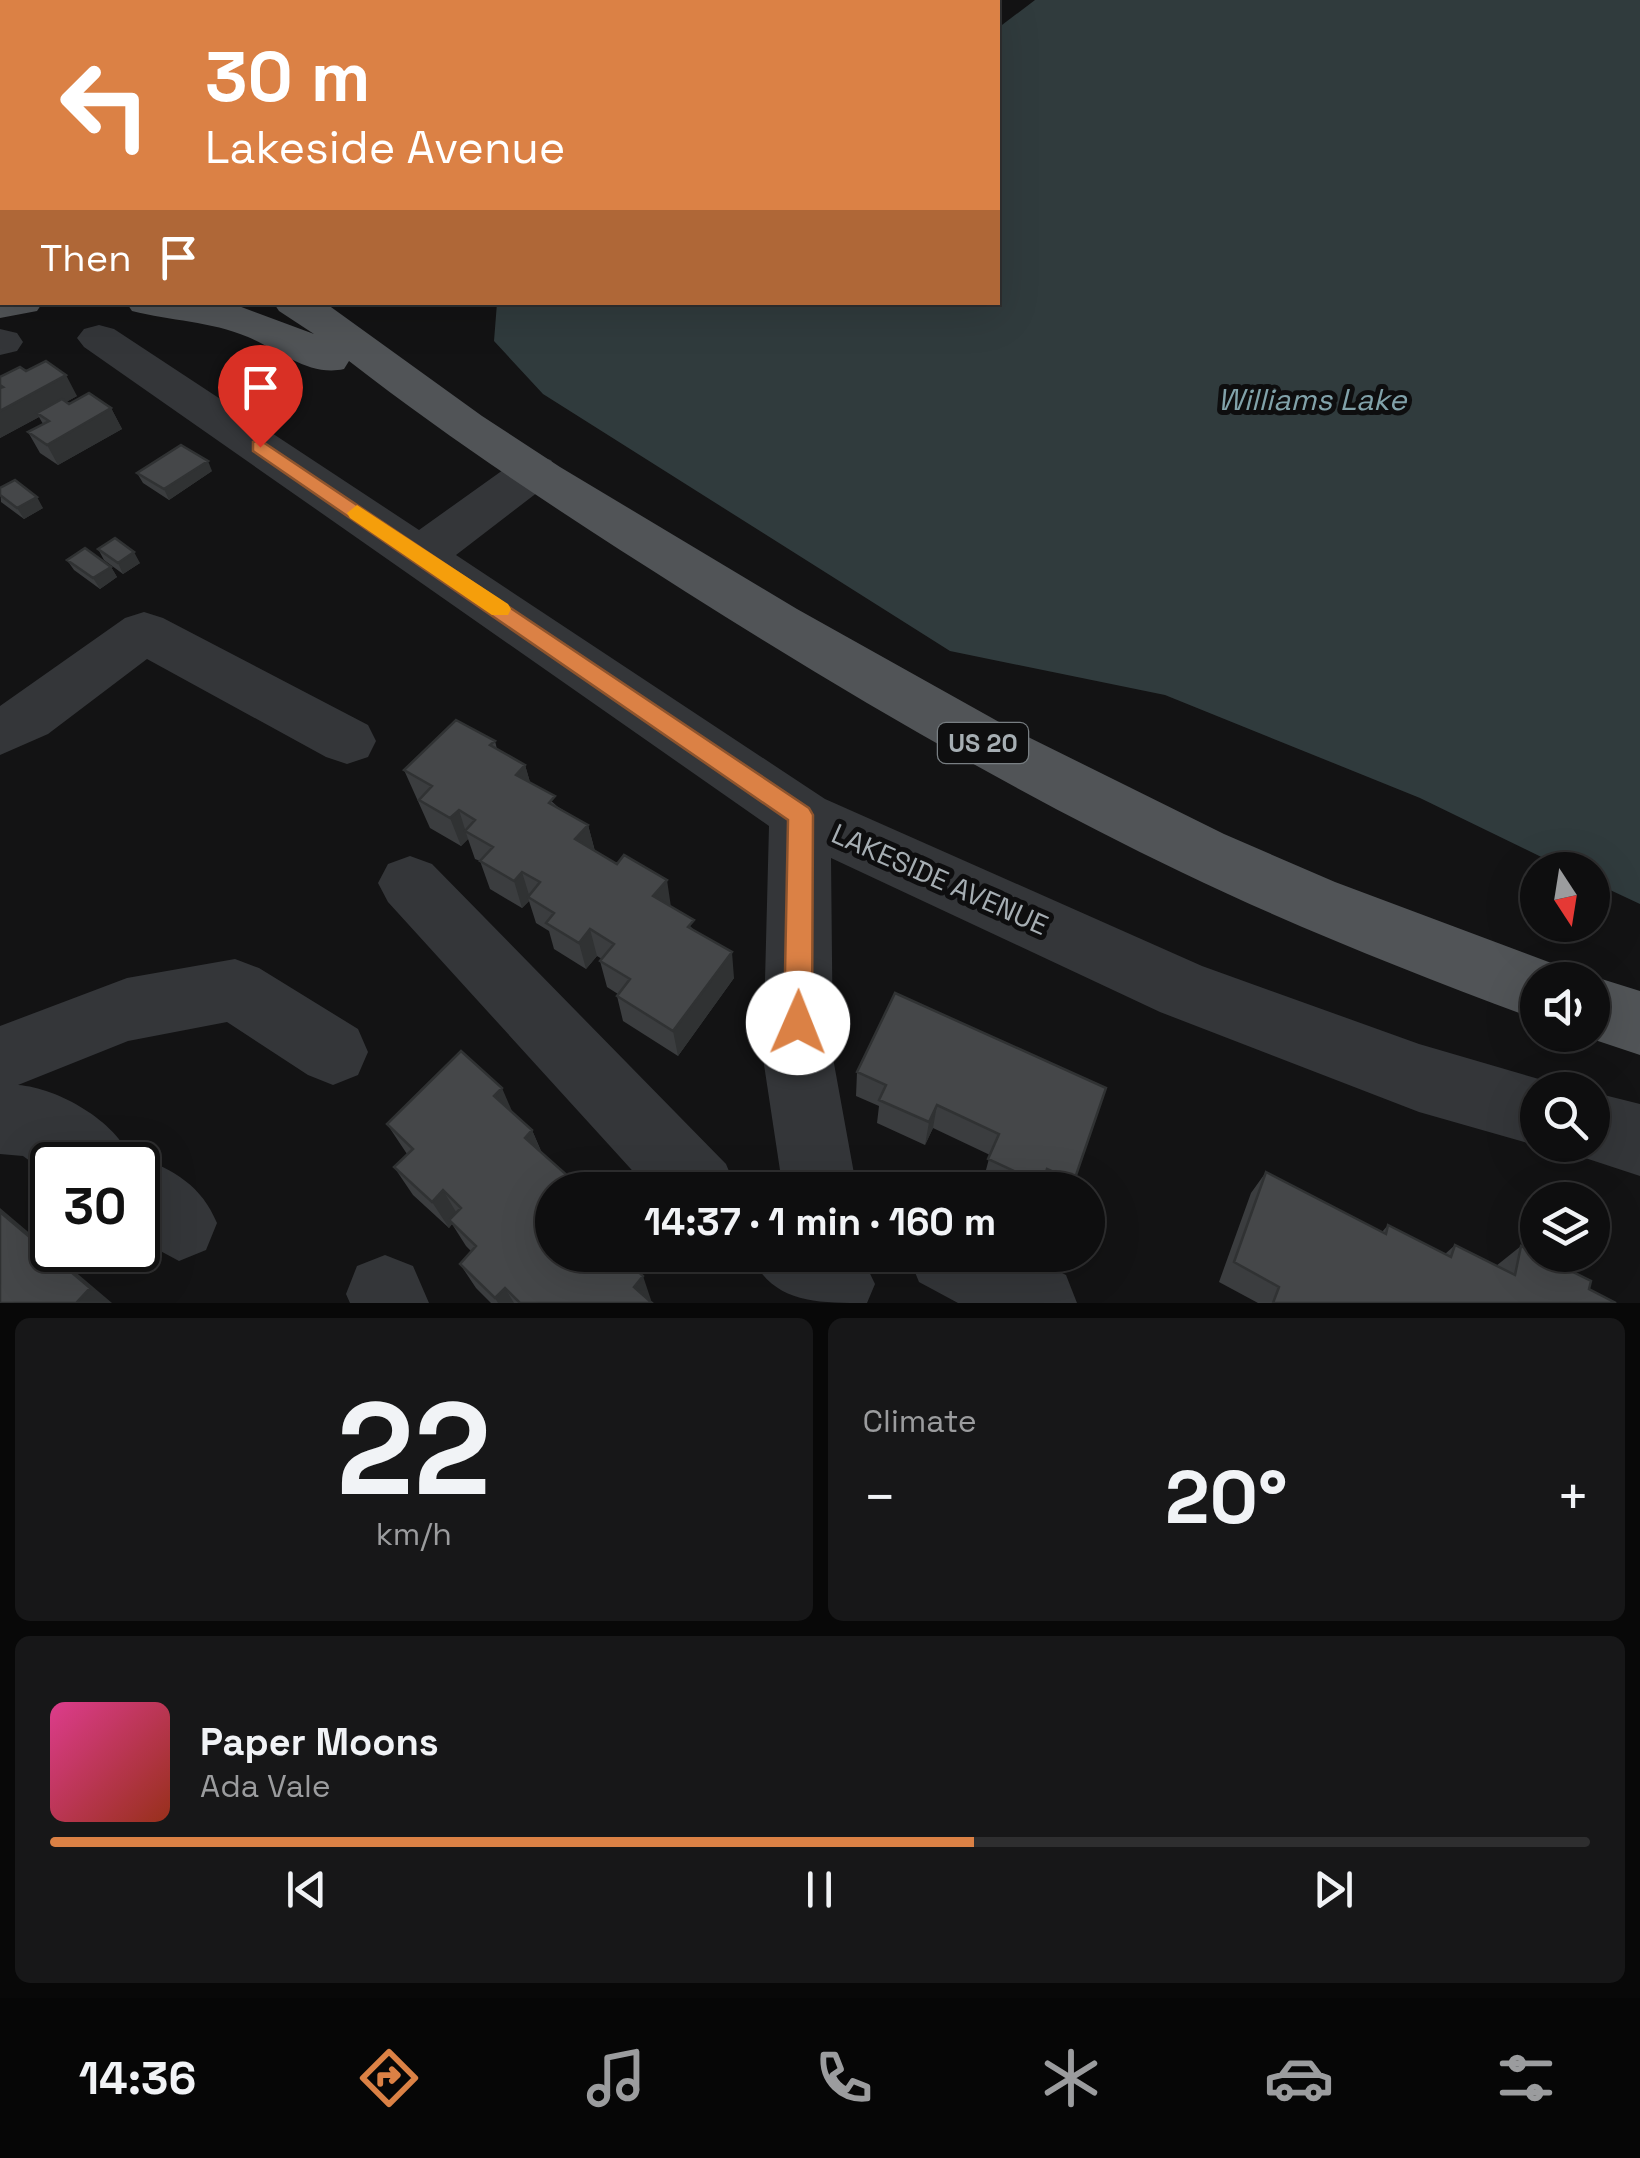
<!DOCTYPE html>
<meta charset="utf-8">
<style>
:root{--surface:#0e0e0f;--page:#171718;--text:#f1f3f6;--muted:#9b9c9e;--line:#2e2e2f;--accent:#db8145}
body{margin:0;font-family:"Space Grotesk",sans-serif;background:var(--page);color:var(--text);height:100vh;display:flex;flex-direction:column;font-size:38px;white-space:nowrap}
*{box-sizing:border-box;margin:0}
p{font-size:32px;color:var(--muted)}
.icon{flex:none;width:55px;height:55px;fill:none;stroke:currentColor;stroke-width:2;stroke-linecap:round;stroke-linejoin:round}
.map{position:relative;height:1303px;overflow:hidden}
.side{display:flex;flex-direction:column;gap:15px;padding:15px;background:#080808;flex:1}
.side>*{flex:none}
.hud{position:absolute;left:0px;top:0px;width:1000px;height:305px;box-shadow:0 10px 40px #0002,0 0 0 2px var(--line);background:#db8145;color:#fff;overflow:hidden}
.needle{width:65px;rotate:168deg}
.buttons{position:absolute;left:1520px;top:852px;display:grid;gap:20px}
.buttons a{display:grid;place-items:center;width:90px;height:90px;border-radius:50%;background:var(--surface);box-shadow:0 10px 40px #0002,0 0 0 2px var(--line);font-size:50px}
.speed{position:absolute;left:30px;top:1142px;display:flex;gap:20px;font-size:50px;font-weight:700;text-align:center}
.speed>*{display:grid;place-content:center;width:130px;height:130px;border-radius:50%;background:var(--surface);box-shadow:0 10px 40px #0002,0 0 0 2px var(--line);line-height:1}
.speed .limit{border:5px solid #111;border-radius:15px;background:#fff;color:#111}
.pin{position:absolute;display:grid;place-items:center;width:85px;height:85px;color:#fff;margin:-102px -42px;border-radius:50% 50% 50% 0;rotate:-45deg;box-shadow:0 0 10px #0007}
.pin .icon{rotate:45deg}
.me{position:absolute;width:110px;margin:-55px;rotate:1deg;stroke-linejoin:round;filter:drop-shadow(0 0 8px #0008)}
.turn{display:flex;align-items:center;gap:35px;height:210px;padding:0 40px;font-size:45px}
.turn .icon{width:130px;height:130px;stroke-width:2.5}
.turn b{display:block;font-size:70px;line-height:85px}
.then{display:flex;align-items:center;height:95px;padding:0 40px;background:#0003;gap:20px;font-size:38px}
.big{font-size:75px;font-weight:700;line-height:1.1}
.side .card{flex:1;display:flex;flex-direction:column;justify-content:center;gap:15px;min-width:0;padding:0 35px;border-radius:15px;background:var(--page)}
.side .dial{align-items:center;gap:0}
.dial b{font-size:130px;line-height:1}
.song{display:flex;align-items:center;gap:30px}
.cover{width:120px;height:120px;border-radius:15px;background:linear-gradient(135deg,hsl(330 70% 55%),hsl(10 70% 35%))}
.played{height:10px;border-radius:5px;background:linear-gradient(90deg,var(--accent) 60%,var(--line) 60%)}
.keys{display:flex;justify-content:space-around;direction:ltr}
.heat{display:flex;justify-content:space-between;align-items:center;font-size:55px;direction:ltr}
.side .tiles{flex:1;display:grid;gap:15px;grid-template-columns:1fr 1fr}
.card:last-child{grid-column:span 2}
.trip{position:absolute;left:535px;top:1172px;width:570px;height:100px;border-radius:50px;background:var(--surface);box-shadow:0 10px 40px #0002,0 0 0 2px var(--line);font-weight:700;line-height:100px;text-align:center}
.tab-bar{display:flex;height:160px;justify-content:space-around;align-items:center;background:#060606;color:var(--muted)}
.tab-bar .icon{width:70px;height:70px}
.tab-bar .selected{color:var(--accent)}
.tab-bar b{font-size:45px;color:var(--text)}
.map>svg:first-child{display:block}
</style>
<div class="map">
<svg width="1640" height="1303" viewBox="0 0 1640 1303">
<rect width="100%" height="100%" fill="#131314"/>
<path fill="#303b3d" d="M1035 0H1640V904L1593 882 1592 870H1568L1420 798 1165 695 950 651 543 394 494 341 497 303 998 302V28Z"/>
<g fill="none" stroke-linecap="round" stroke-linejoin="round">
<path fill="#343639" fill-rule="evenodd" d="M520 0H557L559 2H522Z
M0 111 2 112V134L0 133Z
M99 325 114 329 419 530 517 460 534 455 551 460 558 471 551 482 456 555 825 799 1202 966 1419 1044 1563 1086 1565 1090H1538V1145H1541L1538 1146 1419 1112 1160 1012 831 858 833 1058 857 1190H783L763 1058 769 826 84 347 77 338 84 329Z
M0 329 17 333 23 342 17 351 0 355Z
M144 612 163 618 368 725 376 741 368 757 347 764 326 757 147 659 48 734 0 755V706L125 618Z
M410 856 432 864 726 1164 737 1190H650L388 902 378 883 388 864Z
M235 959 259 968 358 1029 368 1052 358 1075 333 1085 308 1075 227 1022 128 1041 18 1085C58 1088 116 1121 131 1159L138 1156C175 1171 201 1185 217 1223L206 1250 179 1261 138 1239V1165H52V1177L23 1156 0 1154V1026L127 978Z
M1592 1092 1640 1104V1176L1567 1152 1564 1145H1592Z
M385 1255 413 1266 429 1303H350L346 1294 357 1266Z
M750 1255H861L875 1284 867 1303C813 1303 774 1303 750 1255Z
M908 1255H1026L1066 1275 1077 1303H958L919 1282Z"/>
<path fill="#515457" fill-rule="evenodd" d="M2 210V235L0 236V211Z
M0 292 2 302H43L37 311 0 318Z
M126 302H228L314 334 279 311 273 302H324L482 416 560 467 797 609 1008 727 1224 834 1335 882 1562 967 1567 980H1538V1020C1417 975 1297 928 1181 872 1010 790 846 693 686 592 568 517 460 447 349 361L344 369C310 377 279 350 248 337 210 321 171 321 132 311Z
M1592 976 1640 991V1055L1580 1035H1592V980H1583Z"/>
</g>
<path fill="#3b3d3f" d="M607 0H770V2H607Z
M26 371 77 396 66 402 69 404 111 408 122 429 58 465 40 453 28 432 43 424 39 417 0 438V377Z
M212 471 169 500 143 483 137 473Z
M0 488 43 508 24 519 1 502Z
M98 549 140 563 123 574 104 560Z
M67 560 111 567 117 577 100 589 74 570Z
M495 741 497 749 525 765 530 782 558 807 588 825 595 851 671 907 695 931 734 978 678 1056 623 1021 617 996 618 994 607 987 600 961 602 959 597 956 586 969 554 949 549 931 536 923 529 901 522 908 490 889 480 861 475 859 468 839 461 846 430 828 404 770Z
M857 1072 1106 1088 1070 1190H1002L983 1181 990 1155 933 1128 925 1145 877 1123 879 1106 856 1096Z
M513 1113 532 1130 542 1153 552 1190 652 1303H491L476 1288 460 1264 471 1251 466 1246 452 1224 449 1228 413 1195 394 1167 407 1154 387 1124Z
M1266 1172 1382 1232 1388 1225 1445 1254 1455 1245 1496 1266 1521 1246 1589 1289 1616 1303H1258L1219 1282 1251 1193Z"/>
<path fill="#303233" d="M651 0H676V2H637Z
M726 0H770V2H722Z
M66 375 77 396 41 416 37 413 39 417 0 438V411Z
M111 408 122 429 58 465 47 445Z
M208 461 212 471 169 500 164 489Z
M37 497 43 508 24 519 17 508Z
M134 552 140 563 123 574 118 563Z
M111 567 117 577 100 589 93 578Z
M525 765 533 793 516 775Z
M459 810 468 839 461 846 450 818Z
M588 825 595 852 575 839Z
M522 872 530 898 528 897 529 901 522 908 514 881Z
M667 880 671 907 653 896Z
M590 929 597 956 586 969 579 943Z
M732 952 734 978 678 1056 673 1031Z
M502 1088 515 1118 494 1096Z
M937 1105 933 1128 925 1145 929 1122Z
M532 1130 544 1159 525 1138Z
M569 1177 574 1190H563L561 1186Z
M443 1190 459 1217 449 1220 452 1224 449 1228 432 1202Z
M0 1208 112 1303H76L0 1212Z
M643 1276 651 1300 648 1303 634 1287Z
M505 1288 514 1303H498L495 1298Z"/>
<path fill="#454749" stroke="#303233" stroke-width="2.5" d="M159 0H192L185 2H163Z
M689 0H726L722 2H696Z
M46 361 66 375 0 411V388L3 387 0 385V377L20 367 26 371Z
M89 393 111 408 47 445 28 432 49 421 37 413 62 399 69 404Z
M181 445 208 461 164 489 137 473Z
M15 480 37 497 17 508 0 495V488Z
M115 538 134 552 118 563 98 549Z
M85 548 111 567 93 578 67 560Z
M456 720 495 741 490 745 525 765 516 775 555 796 549 803 588 825 575 839 617 864 624 855 667 880 653 896 694 920 688 927 732 952 673 1031 617 996 630 979 600 961 614 944 590 929 579 943 546 923 554 913 528 897 540 882 522 872 514 881 480 861 493 847 465 831 475 820 459 810 450 818 419 800 432 786 404 770Z
M895 993 1106 1088 1074 1181 1047 1169 1042 1184 988 1159 999 1134 937 1105 929 1122 879 1100 886 1085 857 1072Z
M461 1051 502 1088 494 1096 532 1130 525 1138 569 1177 561 1186 566 1190H552V1255H620L643 1276 634 1287 652 1303H520L505 1288 495 1298 460 1264 476 1246 449 1220 461 1208 443 1190 432 1202 394 1167 413 1149 387 1124Z
M1266 1172 1386 1234 1388 1225 1451 1257 1455 1245 1515 1275 1521 1246 1591 1281 1589 1289 1616 1303H1273L1279 1287 1234 1262Z
M0 1212 90 1288 76 1303H0Z"/>
<path fill="#db8145" stroke="#8e542d" stroke-width="2.5" d="M260 440 809 808 813 815 812 1023 808 1032 798 1036 788 1032 784 1023 788 820 253 451V442Z"/>
<path fill="#f59e0b" d="M357 505 508 604 511 609 508 615H492L350 518 347 513Z"/>
<g text-anchor="middle" dominant-baseline="central" stroke-width="10" stroke-linejoin="round" paint-order="stroke">
<rect fill="#0e0e0f" stroke="#787e82" stroke-width="2.5" x="938" y="723" width="90" height="40" rx="8"/>
<g font-size="25" font-weight="bold" fill="#a6aeb3">
<text x="983" y="743">US 20</text>
</g>
<g font-size="28" fill="#a6aeb3" stroke="#0e0e0f">
<text transform="translate(940 879) rotate(24)">LAKESIDE AVENUE</text>
</g>
<g font-size="30" font-style="italic" fill="#81a2aa" stroke="#0e0e0f">
<text x="1312" y="399">Williams Lake</text>
</g>
</g>
</svg>
<div class="buttons">
<a><svg class="needle" viewBox="-14 -14 28 28"><path d="M0-13l5 13h-10z" fill="#e53935"/><path d="M0 13l5-13h-10z" fill="#9b9c9e"/></svg></a>
<a><svg class="icon" aria-label="sound" viewBox="0 0 24 24"><path d="M4 9h4l5-4v14l-5-4H4zM17 9q2 3 0 6"/></svg></a>
<a><svg class="icon" aria-label="search" viewBox="0 0 24 24"><circle cx="10" cy="10" r="6"/><path d="M15 15l6 6"/></svg></a>
<a><svg class="icon" aria-label="layers" viewBox="0 0 24 24"><path d="M12 4l9 5-9 5-9-5zM3 14l9 5 9-5"/></svg></a>
</div>
<div class="speed"><div class="limit">30</div></div>
<div class="pin" style="left:260px;top:447px;background:#d93025"><svg class="icon" aria-label="arrive" viewBox="0 0 24 24"><path d="M6 21V4h12l-3 4 3 4H6"/></svg></div>
<svg class="me" style="left:798px;top:1023px" viewBox="-20 -20 40 40"><circle r="19" fill="#fff"/><path d="M0-13L10 11 0 6-10 11z" fill="#db8145"/></svg>
<div class="trip">14:37 · 1 min · 160 m</div>
<div class="hud">
<div class="turn"><svg class="icon" aria-label="left" viewBox="0 0 24 24"><path d="M17 20v-9H6M10 6l-5 5 5 5"/></svg><div><b>30 m</b>Lakeside Avenue</div></div>
<div class="then">Then<svg class="icon" aria-label="arrive" viewBox="0 0 24 24"><path d="M6 21V4h12l-3 4 3 4H6"/></svg></div>
</div>
</div>
<section class="side">
<div class="tiles">
<div class="card dial"><b>22</b><p>km/h</p></div>
<div class="card"><p>Climate</p>
<div class="heat"><a>−</a><b class="big">20°</b><a>+</a></div>
</div>
<div class="card">
<div class="song"><i class="cover"></i><div><b>Paper Moons</b><p>Ada Vale</p></div></div>
<div class="played"></div>
<div class="keys"><svg class="icon" aria-label="previous" viewBox="0 0 24 24"><path d="M18 5L8 12l10 7zM5 5v14"/></svg><svg class="icon" aria-label="pause" viewBox="0 0 24 24"><path d="M8 5v14M16 5v14"/></svg><svg class="icon" aria-label="next" viewBox="0 0 24 24"><path d="M6 5l10 7-10 7zM19 5v14"/></svg></div>
</div>
</div>
</section>
<nav class="tab-bar">
<b>14:36</b>
<svg class="icon selected" aria-label="directions" viewBox="0 0 24 24"><path d="M12 3l9 9-9 9-9-9zM9 14v-3h6M13 9l2 2-2 2"/></svg>
<svg class="icon" aria-label="music" viewBox="0 0 24 24"><path d="M9 18V5l10-2v13"/><circle cx="6" cy="18" r="3"/><circle cx="16" cy="16" r="3"/></svg>
<svg class="icon" aria-label="phone" viewBox="0 0 24 24"><path d="M5 4h4l2 5-3 2q2 4 5 5l2-3 5 2v4C11 20 4 13 5 4z"/></svg>
<svg class="icon" aria-label="climate" viewBox="0 0 24 24"><path d="M12 3v18M4 7l16 10M4 17L20 7"/></svg>
<svg class="icon" aria-label="car" viewBox="0 0 24 24"><path d="M5 17H2v-5l4-1 3-4h7l3 4 3 1v5h-3M9 17h6M6 11h13"/><circle cx="7" cy="17" r="2"/><circle cx="17" cy="17" r="2"/></svg>
<svg class="icon" aria-label="filters" viewBox="0 0 24 24"><path d="M4 7h16M4 17h16"/><circle cx="9" cy="7" r="2"/><circle cx="15" cy="17" r="2"/></svg>
</nav>
